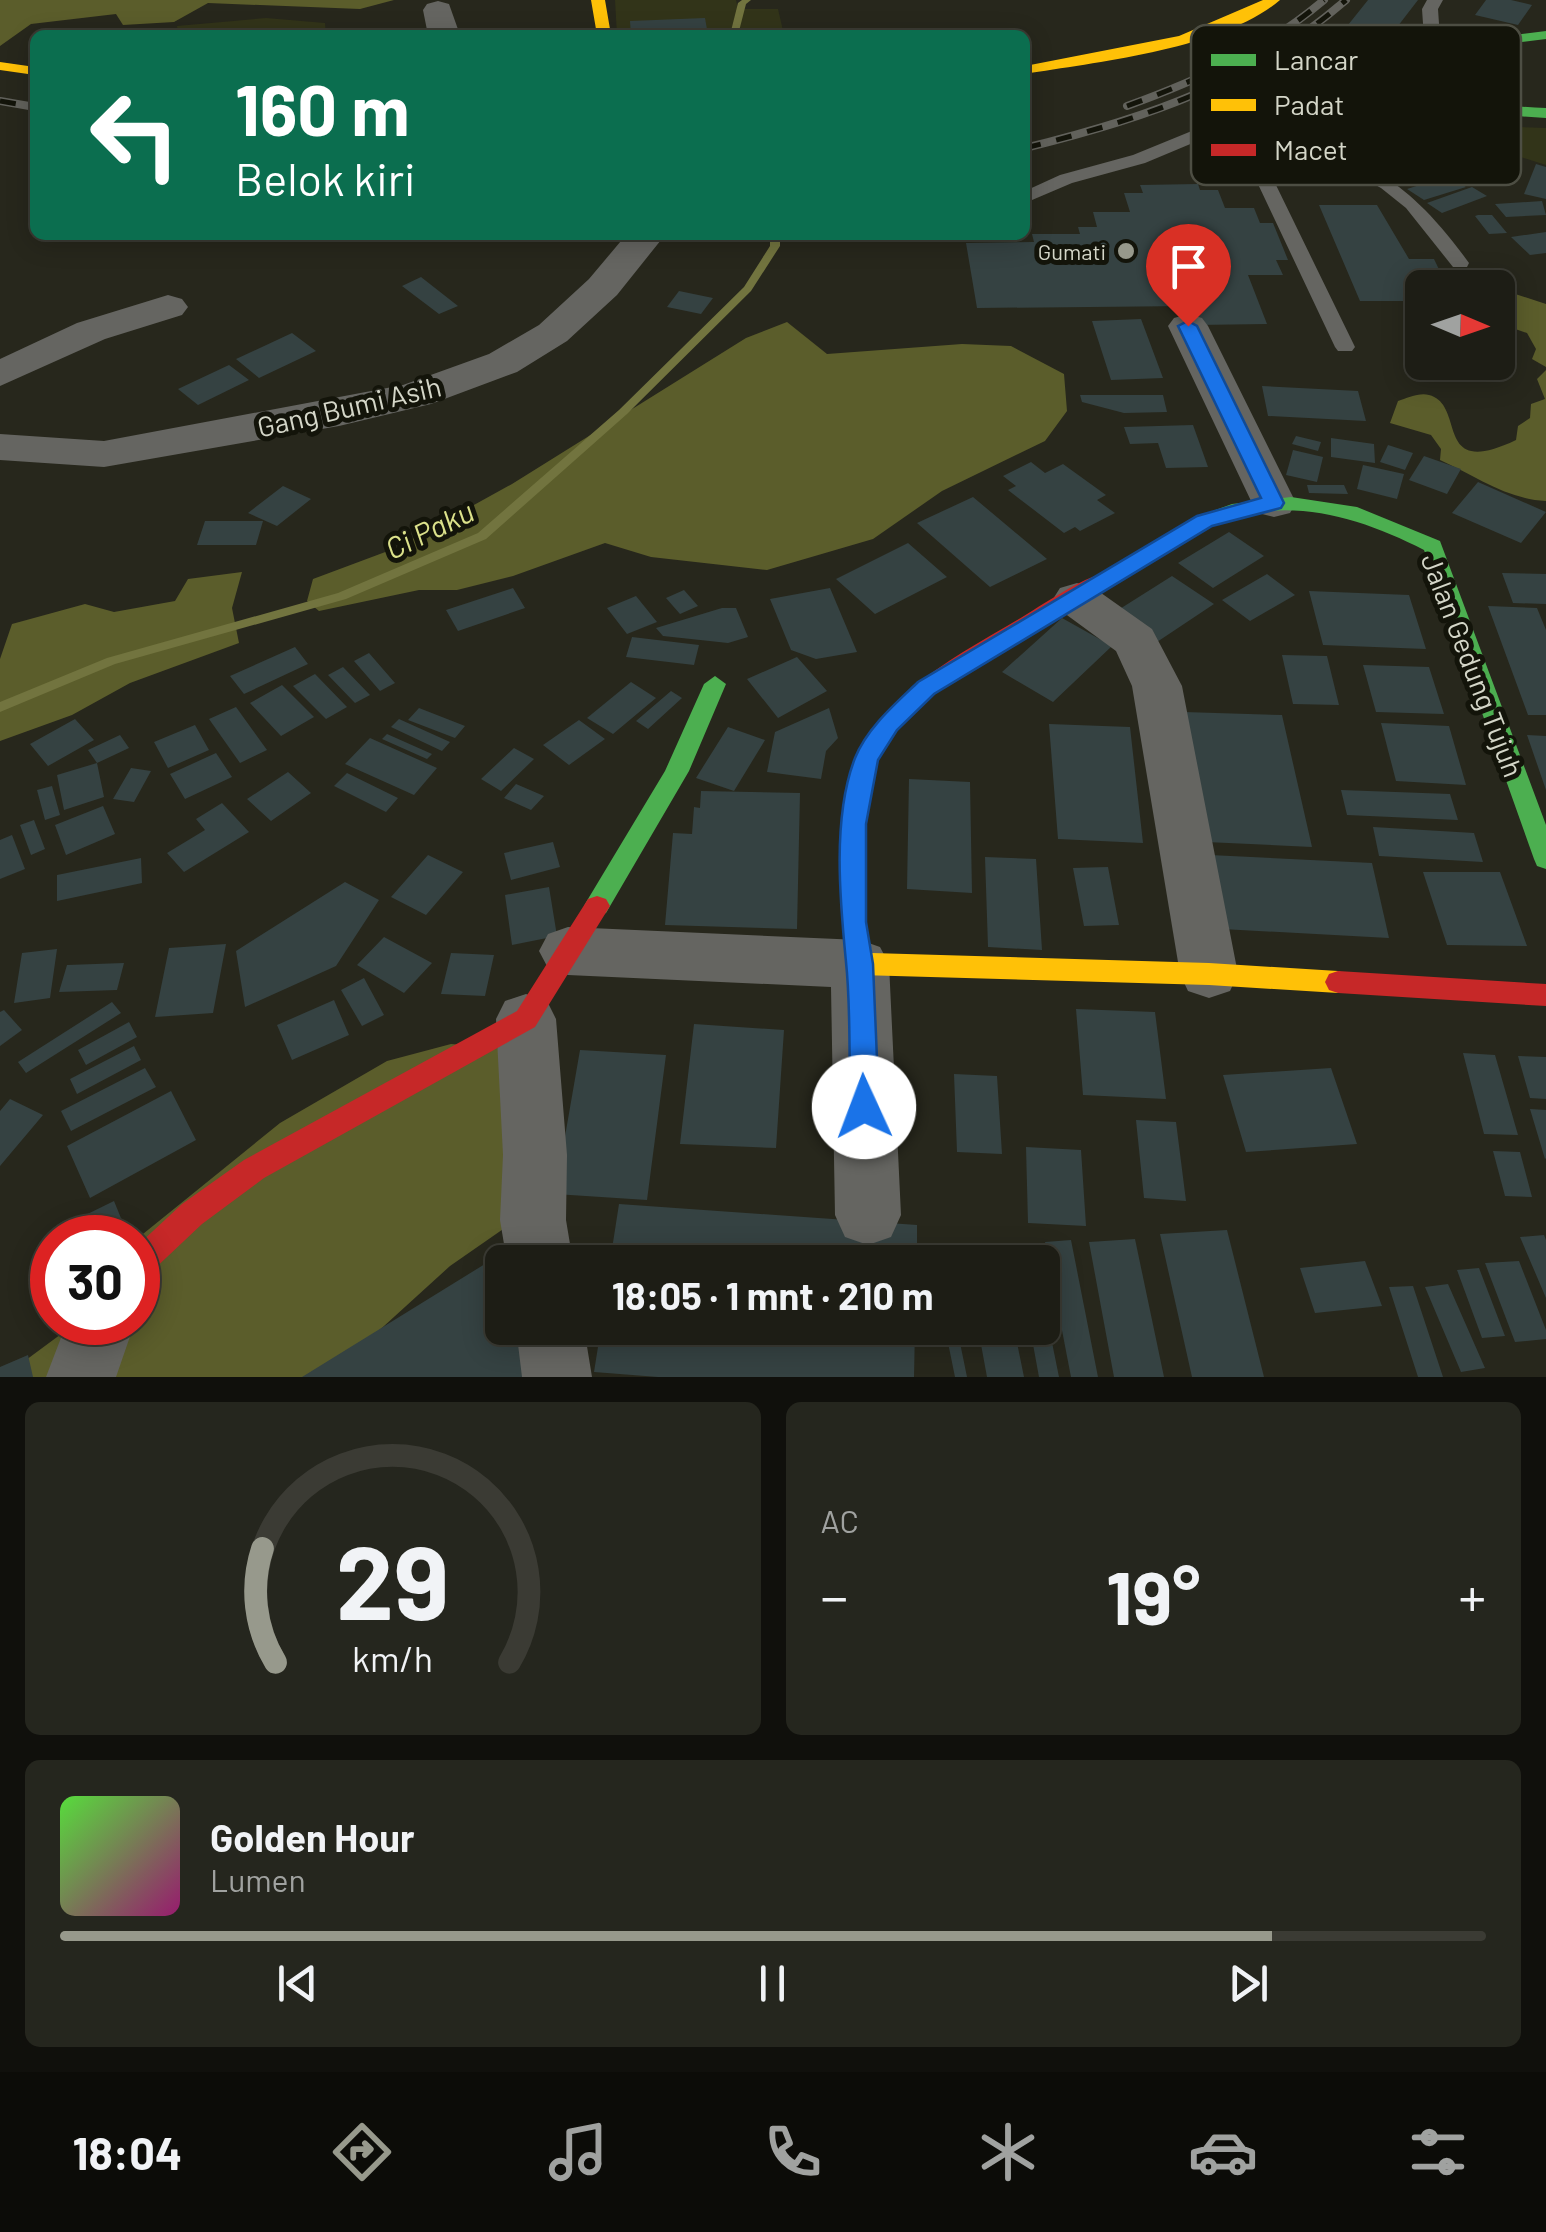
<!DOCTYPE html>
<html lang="id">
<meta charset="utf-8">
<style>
:root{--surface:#1d1d15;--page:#25261e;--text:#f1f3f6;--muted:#a0a2a0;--line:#3b3b34;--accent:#97998c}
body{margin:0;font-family:Barlow,sans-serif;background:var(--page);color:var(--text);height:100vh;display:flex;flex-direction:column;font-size:38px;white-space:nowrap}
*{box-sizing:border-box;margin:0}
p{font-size:32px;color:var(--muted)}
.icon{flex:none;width:55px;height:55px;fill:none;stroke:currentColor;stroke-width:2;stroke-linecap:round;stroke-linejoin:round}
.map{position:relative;height:1377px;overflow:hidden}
.panel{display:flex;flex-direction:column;gap:25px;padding:25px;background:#10100c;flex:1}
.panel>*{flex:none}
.guide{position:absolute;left:30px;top:30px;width:1000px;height:210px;border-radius:15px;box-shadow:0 5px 25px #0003,0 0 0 2px var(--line);background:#0b6e4f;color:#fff;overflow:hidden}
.needle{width:65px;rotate:92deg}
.buttons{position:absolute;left:1405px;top:270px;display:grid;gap:20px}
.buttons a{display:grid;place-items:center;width:110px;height:110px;border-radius:15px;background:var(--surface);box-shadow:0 5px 25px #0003,0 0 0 2px var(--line);font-size:50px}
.speed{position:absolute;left:30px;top:1215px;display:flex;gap:20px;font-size:50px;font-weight:700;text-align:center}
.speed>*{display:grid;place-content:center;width:130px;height:130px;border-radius:50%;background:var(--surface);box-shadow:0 5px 25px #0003,0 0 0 2px var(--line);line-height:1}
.speed .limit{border:15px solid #d22;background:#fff;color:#111}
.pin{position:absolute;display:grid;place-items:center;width:85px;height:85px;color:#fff;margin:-102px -42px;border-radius:50% 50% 50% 0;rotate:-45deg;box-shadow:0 0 10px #0007}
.pin .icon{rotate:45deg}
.me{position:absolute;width:110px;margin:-55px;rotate:358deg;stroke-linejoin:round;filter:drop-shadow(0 0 8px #0008)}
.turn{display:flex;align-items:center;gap:35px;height:210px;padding:0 40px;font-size:45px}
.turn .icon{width:130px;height:130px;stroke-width:2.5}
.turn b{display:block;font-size:70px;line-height:85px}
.big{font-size:75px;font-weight:700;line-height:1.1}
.panel .card{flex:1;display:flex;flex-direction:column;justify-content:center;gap:15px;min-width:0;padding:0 35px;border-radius:15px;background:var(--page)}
.panel .dial{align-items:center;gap:0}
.dial svg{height:260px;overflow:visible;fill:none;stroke:var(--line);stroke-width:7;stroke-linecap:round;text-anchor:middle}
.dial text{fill:var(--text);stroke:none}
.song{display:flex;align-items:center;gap:30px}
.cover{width:120px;height:120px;border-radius:15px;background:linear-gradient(135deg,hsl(110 70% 55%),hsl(320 70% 35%))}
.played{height:10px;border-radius:5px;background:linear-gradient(90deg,var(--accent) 85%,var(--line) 85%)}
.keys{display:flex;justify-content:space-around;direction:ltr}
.heat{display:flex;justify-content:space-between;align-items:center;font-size:55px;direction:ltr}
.panel .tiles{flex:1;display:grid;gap:25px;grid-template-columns:1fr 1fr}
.card:last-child{grid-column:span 2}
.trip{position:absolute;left:485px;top:1245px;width:575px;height:100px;border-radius:15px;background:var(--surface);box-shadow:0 5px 25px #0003,0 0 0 2px var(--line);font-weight:700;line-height:100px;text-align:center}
.tabs{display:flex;height:160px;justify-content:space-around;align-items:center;background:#0c0c08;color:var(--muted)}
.tabs .icon{width:70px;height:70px}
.tabs .on{color:var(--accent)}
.tabs b{font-size:45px;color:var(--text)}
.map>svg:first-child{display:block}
</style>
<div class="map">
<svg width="1546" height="1377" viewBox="0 0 1546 1377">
<rect width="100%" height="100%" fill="#27271c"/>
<path fill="#323419" d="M615 0H736L738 9H778L784 35H617Z
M266 18 325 23 326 35H178L177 26Z
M1466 118 1518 127 1546 128V165L1483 145 1460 130Z"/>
<path fill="#5b5d2b" d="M0 0H394L360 9 208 3 174 22 123 25 116 14 31 24 0 46Z
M1509 292 1546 304V367L1532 359 1536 349 1527 333 1498 323V296Z
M787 322 827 354 962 344 1011 346 1064 374 1067 411 1045 441 942 491 873 539 767 570 651 557 605 543 513 576 457 590H419L319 611 307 601 313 579 396 548 512 484 746 338Z
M1546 370V501C1506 499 1476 476 1440 460L1441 449 1431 435 1390 423 1398 401C1407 398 1420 392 1429 395 1467 405 1432 480 1516 440L1518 426 1530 418 1531 404 1545 399 1537 379Z
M242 572 232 608 239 643 130 683 72 715 0 741V659L12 624 85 604 114 612 175 601 188 579Z
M451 1044 503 1048 509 1225 450 1266 328 1377H3L76 1323 138 1322V1238L280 1123 387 1061Z"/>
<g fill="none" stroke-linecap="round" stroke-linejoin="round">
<path fill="#72743f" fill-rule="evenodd" d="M742 0H751L746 4 738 35H730L738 3Z
M770 235H780V246L751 291 627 414 486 539 346 599 115 664 0 712V702L107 658 338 593 478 533 619 410 744 287 770 246Z"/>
</g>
<path fill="#354242" d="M1368 0H1418L1391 35 1348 25Z
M1486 0H1511L1532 5 1518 25 1475 15Z
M705 18 708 35H631L630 21Z
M1536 164 1546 167V199L1524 194Z
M1448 176 1466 187 1424 200 1407 189Z
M1198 184 1200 190H1218L1225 208H1254L1260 223H1273L1288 260H1276L1283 275H1248L1267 324 1196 325 1189 306 977 308 966 243 1034 242 1032 234H1080L1078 227H1097L1093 212H1130L1124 193H1143L1140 185Z
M1472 187 1487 196 1442 213 1427 203Z
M1542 201 1546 215 1506 217 1495 204Z
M1319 205H1377L1409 259H1434L1448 288H1422V301H1360Z
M1478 215H1492L1507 233 1489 234 1475 216Z
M1546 232V253L1530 255 1511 237Z
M421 277 458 306 439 314 402 286Z
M679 291 713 298 701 314 667 307Z
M1141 319 1163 378 1111 380 1092 321Z
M292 333 316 351 259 378 236 359Z
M229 365 249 380 198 405 178 389Z
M1262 386 1358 391 1366 421 1268 416Z
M1080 395H1163L1167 412 1124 413 1082 402Z
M1193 425 1208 467 1166 468 1158 443 1130 444 1124 427Z
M1296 436 1321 442 1318 451 1292 444Z
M1331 438 1374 444 1375 463 1331 457Z
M1388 445 1413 453 1405 470 1380 462Z
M1293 450 1323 457 1317 482 1286 475Z
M1424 456 1461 469 1447 494 1409 480Z
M1031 462 1045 473 1063 464 1106 495 1097 500 1115 513 1080 531 1075 527 1064 533 1008 490 1016 486 1003 476Z
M1363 465 1404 474 1397 499 1357 489Z
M1478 482 1546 512 1521 543 1452 513Z
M1307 485H1344L1348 494 1309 493Z
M283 486 311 499 277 526 248 513Z
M973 497 1047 559 990 587 917 523Z
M205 521H263L256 545H197Z
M1229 532 1264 556 1213 588 1178 563Z
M908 543 947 577 875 614 836 579Z
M1502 573 1546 574V604L1513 603Z
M1267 574 1295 595 1250 621 1222 600Z
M1172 576 1214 604 1157 642 1115 612Z
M513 588 525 608 458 631 446 610Z
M830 588 857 652 816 659 791 650 770 599Z
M684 590 698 606 680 614 666 598Z
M1309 591 1409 595 1426 649 1323 645Z
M636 596 657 622 627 634 607 608Z
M1488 606 1537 608 1546 630V715H1528Z
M722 608H736L748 637 728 643 663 636 656 628Z
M1062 618 1112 646 1053 702 1002 672Z
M632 637 699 645 694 665 626 657Z
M295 647 308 664 244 694 230 676Z
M369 653 395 683 380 691 354 661Z
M1282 655 1327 656 1339 705 1293 704Z
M797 657 827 691 778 718 747 679Z
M1363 665 1429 667 1444 714 1376 712Z
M343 667 370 695 355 703 328 675Z
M315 674 347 707 326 719 293 686Z
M631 682 656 698 613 734 587 718Z
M282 685 314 717 281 736 250 703Z
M671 691 682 698 648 729 636 721Z
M236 707 267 750 240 763 209 719Z
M419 708 465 726 455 738 408 720Z
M829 708 838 738 826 751 821 779 767 772 775 732Z
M1184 712 1282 715 1312 847 1206 842Z
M75 719 94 740 48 766 30 744Z
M399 719 450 742 442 751 391 727Z
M579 720 605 739 569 765 543 745Z
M1381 723 1449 726 1466 785 1396 781Z
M1049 724 1130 727 1143 843 1058 839Z
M195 725 209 750 168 768 154 742Z
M728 727 765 740 734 791 696 778Z
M387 734 432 754 427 759 382 739Z
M120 735 129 748 97 763 88 750Z
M1527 735 1546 736V790Z
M370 738 437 768 414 795 345 764Z
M514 748 534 759 501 791 481 779Z
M216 753 232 777 185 799 170 774Z
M97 763 104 797 64 810 57 775Z
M131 768 151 771 134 802 113 799Z
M288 772 311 793 271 821 247 799Z
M347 773 398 798 386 812 334 786Z
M909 779 970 782 972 893 907 889Z
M516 784 544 796 531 810 504 798Z
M52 786 60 815 45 820 37 790Z
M1341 790 1450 794 1458 820 1347 815Z
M701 791 800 793 797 929 665 925 673 833 692 834 694 807 700 808Z
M222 803 249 832 184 872 167 853 205 830 196 819Z
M103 806 115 834 66 855 55 825Z
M34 820 45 849 31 855 20 825Z
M1373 827 1474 833 1483 862 1379 856Z
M12 835 25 869 0 879V840Z
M553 842 560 867 511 880 504 853Z
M428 855 463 872 426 915 391 897Z
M1210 855 1372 863 1389 938 1222 929Z
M985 857 1036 859 1042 950 988 947Z
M141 858 142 883 57 901V875Z
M1108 867 1119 925 1084 926 1073 868Z
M1423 872H1500L1527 946 1447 945Z
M345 882 379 900 336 966 245 1007 236 951Z
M549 887 557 936 512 945 505 895Z
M384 937 432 963 404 993 357 965Z
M226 944 213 1013 155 1017 169 948Z
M57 949 50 998 14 1003 22 953Z
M451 953 494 955 485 996 441 994Z
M124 963 117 990 59 992 67 965Z
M364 978 384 1015 362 1026 341 990Z
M334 1000 349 1035 292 1060 277 1025Z
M112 1002 121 1013 26 1073 18 1062Z
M1076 1009 1155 1012 1166 1099 1083 1095Z
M4 1010 22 1030 0 1046V1012Z
M129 1022 137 1037 86 1065 78 1050Z
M694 1024 784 1030 776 1148 680 1144Z
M134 1046 141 1060 77 1094 70 1079Z
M580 1050 666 1055 647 1200 555 1194Z
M1463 1053 1495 1055 1518 1135 1484 1134Z
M1518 1056 1546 1057V1099L1530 1098Z
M145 1068 156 1087 71 1131 61 1111Z
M1331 1068 1357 1144 1246 1152 1223 1075Z
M954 1074 997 1076 1002 1154 957 1152Z
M171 1091 196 1140 90 1198 67 1146Z
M10 1099 43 1115 0 1166V1111Z
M1530 1109 1546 1110V1158L1545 1159Z
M1136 1120 1176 1122 1186 1201 1144 1198Z
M1026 1147 1081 1150 1086 1226 1028 1223Z
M1493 1151 1520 1152 1532 1197 1505 1196Z
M114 1201 125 1228 107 1238H62L59 1228Z
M619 1204 917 1225V1262H610Z
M1227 1230 1264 1377H1192L1160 1234Z
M1544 1235 1546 1240V1298L1520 1237Z
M1135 1239 1164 1377H1114L1089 1242Z
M1071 1240 1098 1377H1071L1045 1242Z
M506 1251 502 1328H522L533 1377H302Z
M1365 1261 1382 1306 1315 1313 1300 1268Z
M1519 1261 1546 1330V1339L1515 1342 1485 1263Z
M1479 1268 1505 1336 1482 1338 1457 1270Z
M1448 1284 1485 1368 1461 1372 1425 1287Z
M1413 1286 1443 1377H1418L1389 1287Z
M1042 1303H1044L1059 1377H1039L1030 1328H1042Z
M601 1328H915L914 1377H658L594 1372Z
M945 1328H957L967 1377H955Z
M978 1328H1014L1024 1377H987Z
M28 1355 33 1377H0V1367Z"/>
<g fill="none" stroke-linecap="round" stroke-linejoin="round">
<path fill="#656561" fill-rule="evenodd" d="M1427 0H1443L1438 9 1441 53 1433 58 1425 53 1422 9Z
M1345 58H1400L1428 64 1420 69C1365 65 1274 58 1240 111L1246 123C1356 158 1399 166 1469 263L1467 267H1453L1406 208 1381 188 1341 166 1252 136 1355 347 1352 351H1338L1335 347 1231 127 1145 163 1072 183 1025 203V191L1060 175 1133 155 1226 117 1224 111C1252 67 1296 64 1345 58Z"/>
<path fill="#656561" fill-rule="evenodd" d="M438 1 449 4 460 35H428L423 10 427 4Z
M626 235H665L617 295 567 341 517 372 431 404 339 426 104 467 0 460V434L104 441 403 385 489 354 539 325 589 279Z
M168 295 182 299 188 307 182 315 105 339 0 386V359L77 323Z
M1188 314 1202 318 1208 326 1296 503 1290 513 1274 517 1258 513 1252 503 1168 326 1174 318Z
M1077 583 1094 588 1152 629 1182 686 1238 974 1230 991 1209 998 1188 991 1180 974 1132 686 1116 651 1060 610 1053 599 1060 588Z
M568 927 860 940 880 947 889 964 901 1215 891 1237 868 1245 845 1237 835 1215 831 987 568 975 548 968 539 951 548 934Z
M526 994 547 1001 556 1019 567 1155 566 1220 573 1262H507L500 1220 503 1155 496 1019 505 1001Z
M67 1322H135L116 1377H46Z
M516 1328H584L592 1377H522Z"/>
<path fill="#4caf50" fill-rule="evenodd" d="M1546 31V39L1471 48 1429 66C1457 104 1502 106 1546 108V118C1493 115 1446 110 1413 64L1463 41Z
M1291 497 1357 507 1440 541 1546 825V869L1537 866 1534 859 1424 550C1358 516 1281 493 1209 527 1177 543 1147 565 1116 583H1102L1098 578 1196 517 1232 504Z
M715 676 726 684 689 771 606 913 597 916 588 913 584 906 588 899 665 771 704 684Z"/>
<path fill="#ffc107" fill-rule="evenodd" d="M591 0H605L611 35H597Z
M1263 0H1280C1223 49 1098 62 1025 74V66L1179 36Z
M0 62 35 67V75L0 70Z
M854 903 863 906 872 953 1209 963 1338 971 1347 974 1351 982 1347 990 1338 993 1209 985 860 975 851 972 841 913 845 906Z"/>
<path fill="#c62828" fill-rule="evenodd" d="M1109 571 1120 578 1116 583C1047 623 910 686 877 760 856 806 863 865 867 913L863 920 854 923 845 920 841 913C832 747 865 707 1007 626 1039 608 1074 581 1109 571Z
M597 896 606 899 610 906 535 1027 264 1178 202 1224 149 1274 138 1278V1245L182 1204 244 1160 517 1011 588 899Z
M1338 971 1546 984V1006L1338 993 1329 990 1325 982 1329 974Z"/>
<defs>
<path id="rail" d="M0 101 35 107
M1127 106C1199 80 1265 50 1324 0
M1025 148C1147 118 1249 84 1346 0"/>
</defs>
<use href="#rail" stroke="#62625c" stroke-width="8"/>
<use href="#rail" stroke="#13140a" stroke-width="5" stroke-dasharray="16" stroke-linecap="butt"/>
</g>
<path fill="#1a73e8" stroke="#114b97" stroke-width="2.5" d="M1188 321 1197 326 1284 503 1281 508 1212 526 934 694 897 730 878 760 866 824V922L873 964 879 1107 874 1116 864 1120 855 1116 850 1107C849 1059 851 1010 846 962 840 901 832 817 855 758 867 728 895 704 918 682L1197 516 1261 498 1178 326Z"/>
<circle fill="#97998c" stroke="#13140a" stroke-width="4" cx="1126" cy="251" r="10"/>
<g text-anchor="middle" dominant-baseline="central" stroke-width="10" stroke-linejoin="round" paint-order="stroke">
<g font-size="22" fill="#d4d6c8" stroke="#13140a" text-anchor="end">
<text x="1106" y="251">Gumati</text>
</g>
<g font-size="28" fill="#d4d6c8" stroke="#13140a">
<text transform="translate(349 406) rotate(-13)">Gang Bumi Asih</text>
<text transform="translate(1473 665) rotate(69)">Jalan Gedung Tujuh</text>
</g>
<g font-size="30" font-style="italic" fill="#dce28b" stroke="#13140a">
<text transform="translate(429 529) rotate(-26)">Ci Paku</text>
</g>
</g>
<rect x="1191" y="25" width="330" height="160" rx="15" fill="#13140a" stroke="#4d4e43" stroke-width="2.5"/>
<rect x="1211" y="54" width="45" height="12" fill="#4caf50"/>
<rect x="1211" y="99" width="45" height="12" fill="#ffc107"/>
<rect x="1211" y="144" width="45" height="12" fill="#c62828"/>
<g font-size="28" fill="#d4d6c8">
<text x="1274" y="70">Lancar</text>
<text x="1274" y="115">Padat</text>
<text x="1274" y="160">Macet</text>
</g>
</svg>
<div class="buttons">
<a><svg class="needle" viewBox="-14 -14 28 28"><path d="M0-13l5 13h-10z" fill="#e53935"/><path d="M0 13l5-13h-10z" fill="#a0a2a0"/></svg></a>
</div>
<div class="speed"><div class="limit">30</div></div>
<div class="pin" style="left:1188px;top:326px;background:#d93025"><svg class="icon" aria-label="arrive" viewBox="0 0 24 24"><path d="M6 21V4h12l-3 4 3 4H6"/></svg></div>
<svg class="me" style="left:864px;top:1107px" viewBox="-20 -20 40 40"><circle r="19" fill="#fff"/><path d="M0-13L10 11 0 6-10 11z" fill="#1a73e8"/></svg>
<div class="trip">18:05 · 1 mnt · 210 m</div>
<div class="guide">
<div class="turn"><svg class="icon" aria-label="left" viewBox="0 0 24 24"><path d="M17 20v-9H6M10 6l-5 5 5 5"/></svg><div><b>160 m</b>Belok kiri</div></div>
</div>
</div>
<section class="panel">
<div class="tiles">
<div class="card dial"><svg viewBox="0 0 100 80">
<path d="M14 69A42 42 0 1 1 86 69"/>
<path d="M14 69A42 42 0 0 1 10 34" stroke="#97998c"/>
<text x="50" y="56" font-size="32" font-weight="700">29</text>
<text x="50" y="72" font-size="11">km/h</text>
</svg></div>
<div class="card"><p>AC</p>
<div class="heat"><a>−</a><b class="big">19°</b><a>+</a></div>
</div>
<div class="card">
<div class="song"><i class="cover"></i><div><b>Golden Hour</b><p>Lumen</p></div></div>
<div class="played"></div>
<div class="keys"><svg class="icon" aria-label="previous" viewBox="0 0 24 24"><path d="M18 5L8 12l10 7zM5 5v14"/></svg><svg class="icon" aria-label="pause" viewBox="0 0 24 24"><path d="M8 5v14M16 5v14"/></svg><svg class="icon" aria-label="next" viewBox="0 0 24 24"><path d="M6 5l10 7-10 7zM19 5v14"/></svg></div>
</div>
</div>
</section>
<nav class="tabs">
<b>18:04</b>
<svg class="icon on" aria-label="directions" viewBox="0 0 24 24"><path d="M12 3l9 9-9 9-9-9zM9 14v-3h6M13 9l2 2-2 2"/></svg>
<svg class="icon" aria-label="music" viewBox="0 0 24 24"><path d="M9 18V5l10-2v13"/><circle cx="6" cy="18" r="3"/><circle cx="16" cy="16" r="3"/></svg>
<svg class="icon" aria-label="phone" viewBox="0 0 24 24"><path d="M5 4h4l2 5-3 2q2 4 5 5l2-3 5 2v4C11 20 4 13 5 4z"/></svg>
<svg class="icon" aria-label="climate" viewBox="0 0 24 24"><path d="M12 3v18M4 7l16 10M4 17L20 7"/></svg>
<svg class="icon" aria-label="car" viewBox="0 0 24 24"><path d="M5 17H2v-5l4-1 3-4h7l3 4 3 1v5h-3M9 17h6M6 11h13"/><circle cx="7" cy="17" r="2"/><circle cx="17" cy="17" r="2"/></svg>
<svg class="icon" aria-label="filters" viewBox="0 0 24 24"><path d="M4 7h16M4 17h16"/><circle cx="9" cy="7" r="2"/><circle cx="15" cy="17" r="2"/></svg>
</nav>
